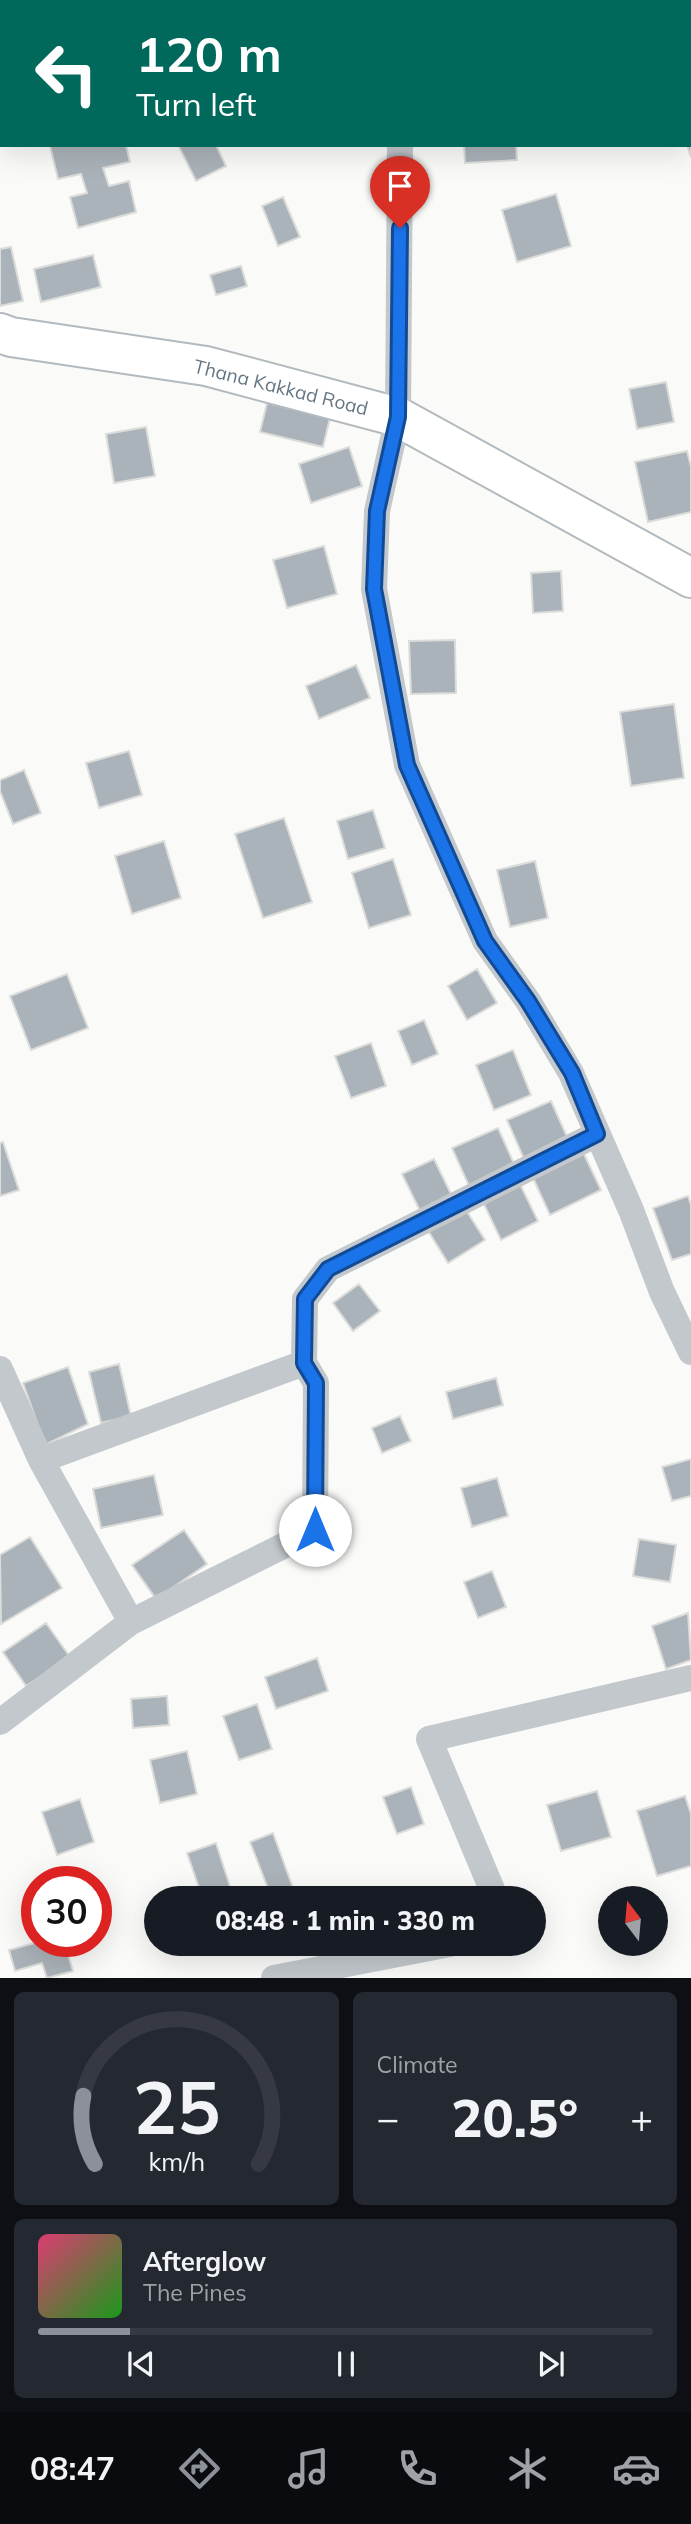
<!DOCTYPE html>
<meta charset="utf-8">
<style>
:root{--surface:#171b24;--page:#242831;--text:#f1f3f6;--muted:#9ea1a6;--line:#363941;--accent:#8c9099}
body{margin:0;font-family:Mulish,sans-serif;background:var(--page);color:var(--text);height:100vh;display:flex;flex-direction:column;font-size:26px;white-space:nowrap}
*{box-sizing:border-box;margin:0}
p{font-size:23px;color:var(--muted)}
.icon{flex:none;width:38px;height:38px;fill:none;stroke:currentColor;stroke-width:2;stroke-linecap:round;stroke-linejoin:round}
.map{position:relative;height:1978px;overflow:hidden}
.drawer{display:flex;flex-direction:column;gap:14px;padding:14px;background:#0d0f14;flex:1}
.drawer>*{flex:none}
.hud{position:absolute;left:0px;top:0px;width:691px;height:147px;box-shadow:0 7px 28px #0002;background:#00695c;color:#fff;overflow:hidden}
.needle{width:46px;rotate:344deg}
.controls{position:absolute;left:598px;top:1886px;display:grid;gap:14px}
.controls a{display:grid;place-items:center;width:70px;height:70px;border-radius:50%;background:var(--surface);box-shadow:0 7px 28px #0002;font-size:35px}
.speed{position:absolute;left:21px;top:1866px;display:flex;gap:14px;font-size:35px;font-weight:700;text-align:center}
.speed>*{display:grid;place-content:center;width:91px;height:91px;border-radius:50%;background:var(--surface);box-shadow:0 7px 28px #0002;line-height:1}
.speed .limit{border:10px solid #d22;background:#fff;color:#111}
.pin{position:absolute;display:grid;place-items:center;width:60px;height:60px;color:#fff;margin:-72px -30px;border-radius:50% 50% 50% 0;rotate:-45deg;box-shadow:0 0 7px #0007}
.pin .icon{rotate:45deg}
.me{position:absolute;width:77px;margin:-38px;rotate:0deg;stroke-linejoin:round;filter:drop-shadow(0 0 5px #0008)}
.turn{display:flex;align-items:center;gap:24px;height:147px;padding:0 21px;font-size:32px}
.turn .icon{width:91px;height:91px;stroke-width:2.5}
.turn b{display:block;font-size:49px;line-height:60px}
.big{font-size:52px;font-weight:800;line-height:1.1}
.drawer .card{flex:1;display:flex;flex-direction:column;justify-content:center;gap:10px;min-width:0;padding:0 24px;border-radius:10px;background:var(--page)}
.drawer .dial{align-items:center;gap:0}
.dial svg{height:182px;overflow:visible;fill:none;stroke:var(--line);stroke-width:7;stroke-linecap:round;text-anchor:middle}
.dial text{fill:var(--text);stroke:none}
.song{display:flex;align-items:center;gap:21px}
.cover{width:84px;height:84px;border-radius:10px;background:linear-gradient(135deg,hsl(340 70% 55%),hsl(120 70% 35%))}
.played{height:7px;border-radius:4px;background:linear-gradient(90deg,var(--accent) 15%,var(--line) 15%)}
.keys{display:flex;justify-content:space-around;direction:ltr}
.heat{display:flex;justify-content:space-between;align-items:center;font-size:38px;direction:ltr}
.drawer .tiles{flex:1;display:grid;gap:14px;grid-template-columns:1fr 1fr}
.card:last-child{grid-column:span 2}
.trip{position:absolute;left:144px;top:1886px;width:402px;height:70px;border-radius:35px;background:var(--surface);box-shadow:0 7px 28px #0002;font-weight:800;line-height:70px;text-align:center}
.menu{display:flex;height:112px;justify-content:space-around;align-items:center;background:#090b0e;color:var(--muted)}
.menu .icon{width:49px;height:49px}
.menu .on{color:var(--accent)}
.menu b{font-size:32px;color:var(--text)}
.map>svg:first-child{display:block}
</style>
<div class="map">
<svg width="691" height="1978" viewBox="0 0 691 1978">
<rect width="100%" height="100%" fill="#fafaf8"/>
<path fill="#aab3b9" stroke="#dcdcda" stroke-width="2" d="M436 0H478V2H436Z
M0 29H2L0 69Z
M0 88H2L0 129Z
M690 124H691V157L687 145Z
M126 145 130 162 103 168 109 186 129 181 136 212 78 228 70 197 87 193 81 174 58 179 50 146Z
M178 145H216L226 166 196 181Z
M464 145H516L517 160 465 163Z
M556 194 571 246 517 262 502 210Z
M283 197 300 237 278 246 262 206Z
M11 247 23 301 0 306V249Z
M93 255 101 287 41 302 34 269Z
M241 266 247 286 216 295 210 275Z
M666 382 674 422 637 429 629 389Z
M267 403 330 418 323 447 260 432Z
M146 427 155 476 114 483 106 434Z
M349 447 362 486 311 503 299 464Z
M687 451 691 467V512L648 522 635 462Z
M324 546 337 594 287 608 273 560Z
M561 571 563 611 533 613 531 573Z
M455 640 456 693 411 694 409 641Z
M356 665 370 698 319 719 306 686Z
M674 704 684 778 631 786 620 712Z
M129 751 142 795 99 808 86 763Z
M24 770 41 813 13 824 0 791V780Z
M373 810 385 848 348 859 337 821Z
M284 818 312 902 263 918 235 834Z
M164 841 181 898 132 914 115 856Z
M393 859 411 915 369 928 352 873Z
M535 861 548 918 510 927 497 870Z
M477 969 497 1003 467 1020 448 986Z
M67 974 88 1028 31 1050 10 996Z
M424 1020 438 1054 412 1065 398 1031Z
M371 1043 386 1086 351 1098 335 1056Z
M513 1050 531 1095 494 1110 476 1065Z
M551 1101 568 1139 524 1159 507 1120Z
M498 1128 515 1166 469 1186 452 1148Z
M3 1142 19 1190 0 1196V1143Z
M584 1154 601 1190 550 1215 533 1178Z
M434 1159 452 1196 420 1211 402 1174Z
M518 1180 538 1221 501 1240 481 1198Z
M688 1196 691 1205V1254L672 1260 653 1208Z
M464 1207 485 1240 448 1263 427 1229Z
M359 1284 380 1311 353 1331 333 1303Z
M119 1364 131 1416 101 1423 89 1372Z
M68 1367 88 1424 45 1445 23 1383Z
M496 1378 503 1405 453 1419 446 1392Z
M400 1416 411 1441 382 1453 372 1428Z
M691 1459V1496L672 1501 662 1467Z
M154 1475 163 1515 101 1528 93 1489Z
M497 1478 508 1516 472 1527 461 1488Z
M184 1530 207 1564 156 1599 132 1565Z
M30 1537 62 1588 1 1624 0 1555Z
M639 1539 676 1545 670 1582 633 1576Z
M492 1571 506 1607 478 1618 464 1582Z
M688 1613 691 1660 666 1669 652 1626Z
M46 1623 70 1657 26 1686 3 1652Z
M317 1658 328 1691 276 1709 265 1677Z
M167 1696 169 1725 133 1728 131 1699Z
M257 1704 272 1749 239 1760 223 1716Z
M187 1751 197 1794 160 1803 150 1760Z
M411 1787 424 1824 397 1834 383 1797Z
M597 1791 611 1837 561 1851 547 1805Z
M685 1796 691 1814V1866L657 1876 637 1811Z
M80 1799 94 1842 57 1855 42 1812Z
M273 1833 293 1888 271 1896 250 1842Z
M216 1843 234 1899H203L187 1853Z
M42 1941H64L73 1971 47 1978 42 1963 15 1971 9 1950Z"/>
<g fill="none" stroke-linecap="round" stroke-linejoin="round">
<defs>
<path id="secondary" d="M0 333 11 337 206 366 398 417 691 578"/>
</defs>
<use href="#secondary" stroke="#b3babf" stroke-width="42"/>
<path stroke="#c3c8cc" stroke-width="26" d="M400 0V2
M400 145 398 417 377 511 374 589 407 765 485 941 528 1001 571 1073 631 1210 662 1292 691 1352
M0 1369 41 1460
M131 1622 315 1530 316 1383 304 1363
M0 1722 131 1622 41 1460 304 1363 305 1299 328 1269 597 1134
M496 1899 429 1739 691 1678
M274 1978 450 1944"/>
<use href="#secondary" stroke="#fff" stroke-width="38"/>
</g>
<g fill="none" stroke-linecap="round" stroke-linejoin="round">
<defs>
<path id="route" d="M315 1530 316 1383 304 1363 305 1299 328 1269 597 1134 572 1073 528 1001 485 941 407 765 374 589 377 511 398 417 400 228"/>
</defs>
<use href="#route" stroke="#114b97" stroke-width="18"/>
<use href="#route" stroke="#1a73e8" stroke-width="12"/>
</g>
<g text-anchor="middle" dominant-baseline="central" stroke-width="7" stroke-linejoin="round" paint-order="stroke">
<g font-size="19" fill="#657683" stroke="#fff">
<text transform="translate(281 387) rotate(14)">Thana Kakkad Road</text>
</g>
</g>
</svg>
<div class="controls">
<a><svg class="needle" viewBox="-14 -14 28 28"><path d="M0-13l5 13h-10z" fill="#e53935"/><path d="M0 13l5-13h-10z" fill="#9ea1a6"/></svg></a>
</div>
<div class="speed"><div class="limit">30</div></div>
<div class="pin" style="left:400px;top:228px;background:#d93025"><svg class="icon" aria-label="arrive" viewBox="0 0 24 24"><path d="M6 21V4h12l-3 4 3 4H6"/></svg></div>
<svg class="me" style="left:315px;top:1530px" viewBox="-20 -20 40 40"><circle r="19" fill="#fff"/><path d="M0-13L10 11 0 6-10 11z" fill="#1a73e8"/></svg>
<div class="trip">08:48 · 1 min · 330 m</div>
<div class="hud">
<div class="turn"><svg class="icon" aria-label="left" viewBox="0 0 24 24"><path d="M17 20v-9H6M10 6l-5 5 5 5"/></svg><div><b>120 m</b>Turn left</div></div>
</div>
</div>
<section class="drawer">
<div class="tiles">
<div class="card dial"><svg viewBox="0 0 100 80">
<path d="M14 69A42 42 0 1 1 86 69"/>
<path d="M14 69A42 42 0 0 1 9 39" stroke="#8c9099"/>
<text x="50" y="56" font-size="32" font-weight="700">25</text>
<text x="50" y="72" font-size="11">km/h</text>
</svg></div>
<div class="card"><p>Climate</p>
<div class="heat"><a>−</a><b class="big">20.5°</b><a>+</a></div>
</div>
<div class="card">
<div class="song"><i class="cover"></i><div><b>Afterglow</b><p>The Pines</p></div></div>
<div class="played"></div>
<div class="keys"><svg class="icon" aria-label="previous" viewBox="0 0 24 24"><path d="M18 5L8 12l10 7zM5 5v14"/></svg><svg class="icon" aria-label="pause" viewBox="0 0 24 24"><path d="M8 5v14M16 5v14"/></svg><svg class="icon" aria-label="next" viewBox="0 0 24 24"><path d="M6 5l10 7-10 7zM19 5v14"/></svg></div>
</div>
</div>
</section>
<nav class="menu">
<b>08:47</b>
<svg class="icon on" aria-label="directions" viewBox="0 0 24 24"><path d="M12 3l9 9-9 9-9-9zM9 14v-3h6M13 9l2 2-2 2"/></svg>
<svg class="icon" aria-label="music" viewBox="0 0 24 24"><path d="M9 18V5l10-2v13"/><circle cx="6" cy="18" r="3"/><circle cx="16" cy="16" r="3"/></svg>
<svg class="icon" aria-label="phone" viewBox="0 0 24 24"><path d="M5 4h4l2 5-3 2q2 4 5 5l2-3 5 2v4C11 20 4 13 5 4z"/></svg>
<svg class="icon" aria-label="climate" viewBox="0 0 24 24"><path d="M12 3v18M4 7l16 10M4 17L20 7"/></svg>
<svg class="icon" aria-label="car" viewBox="0 0 24 24"><path d="M5 17H2v-5l4-1 3-4h7l3 4 3 1v5h-3M9 17h6M6 11h13"/><circle cx="7" cy="17" r="2"/><circle cx="17" cy="17" r="2"/></svg>
</nav>
